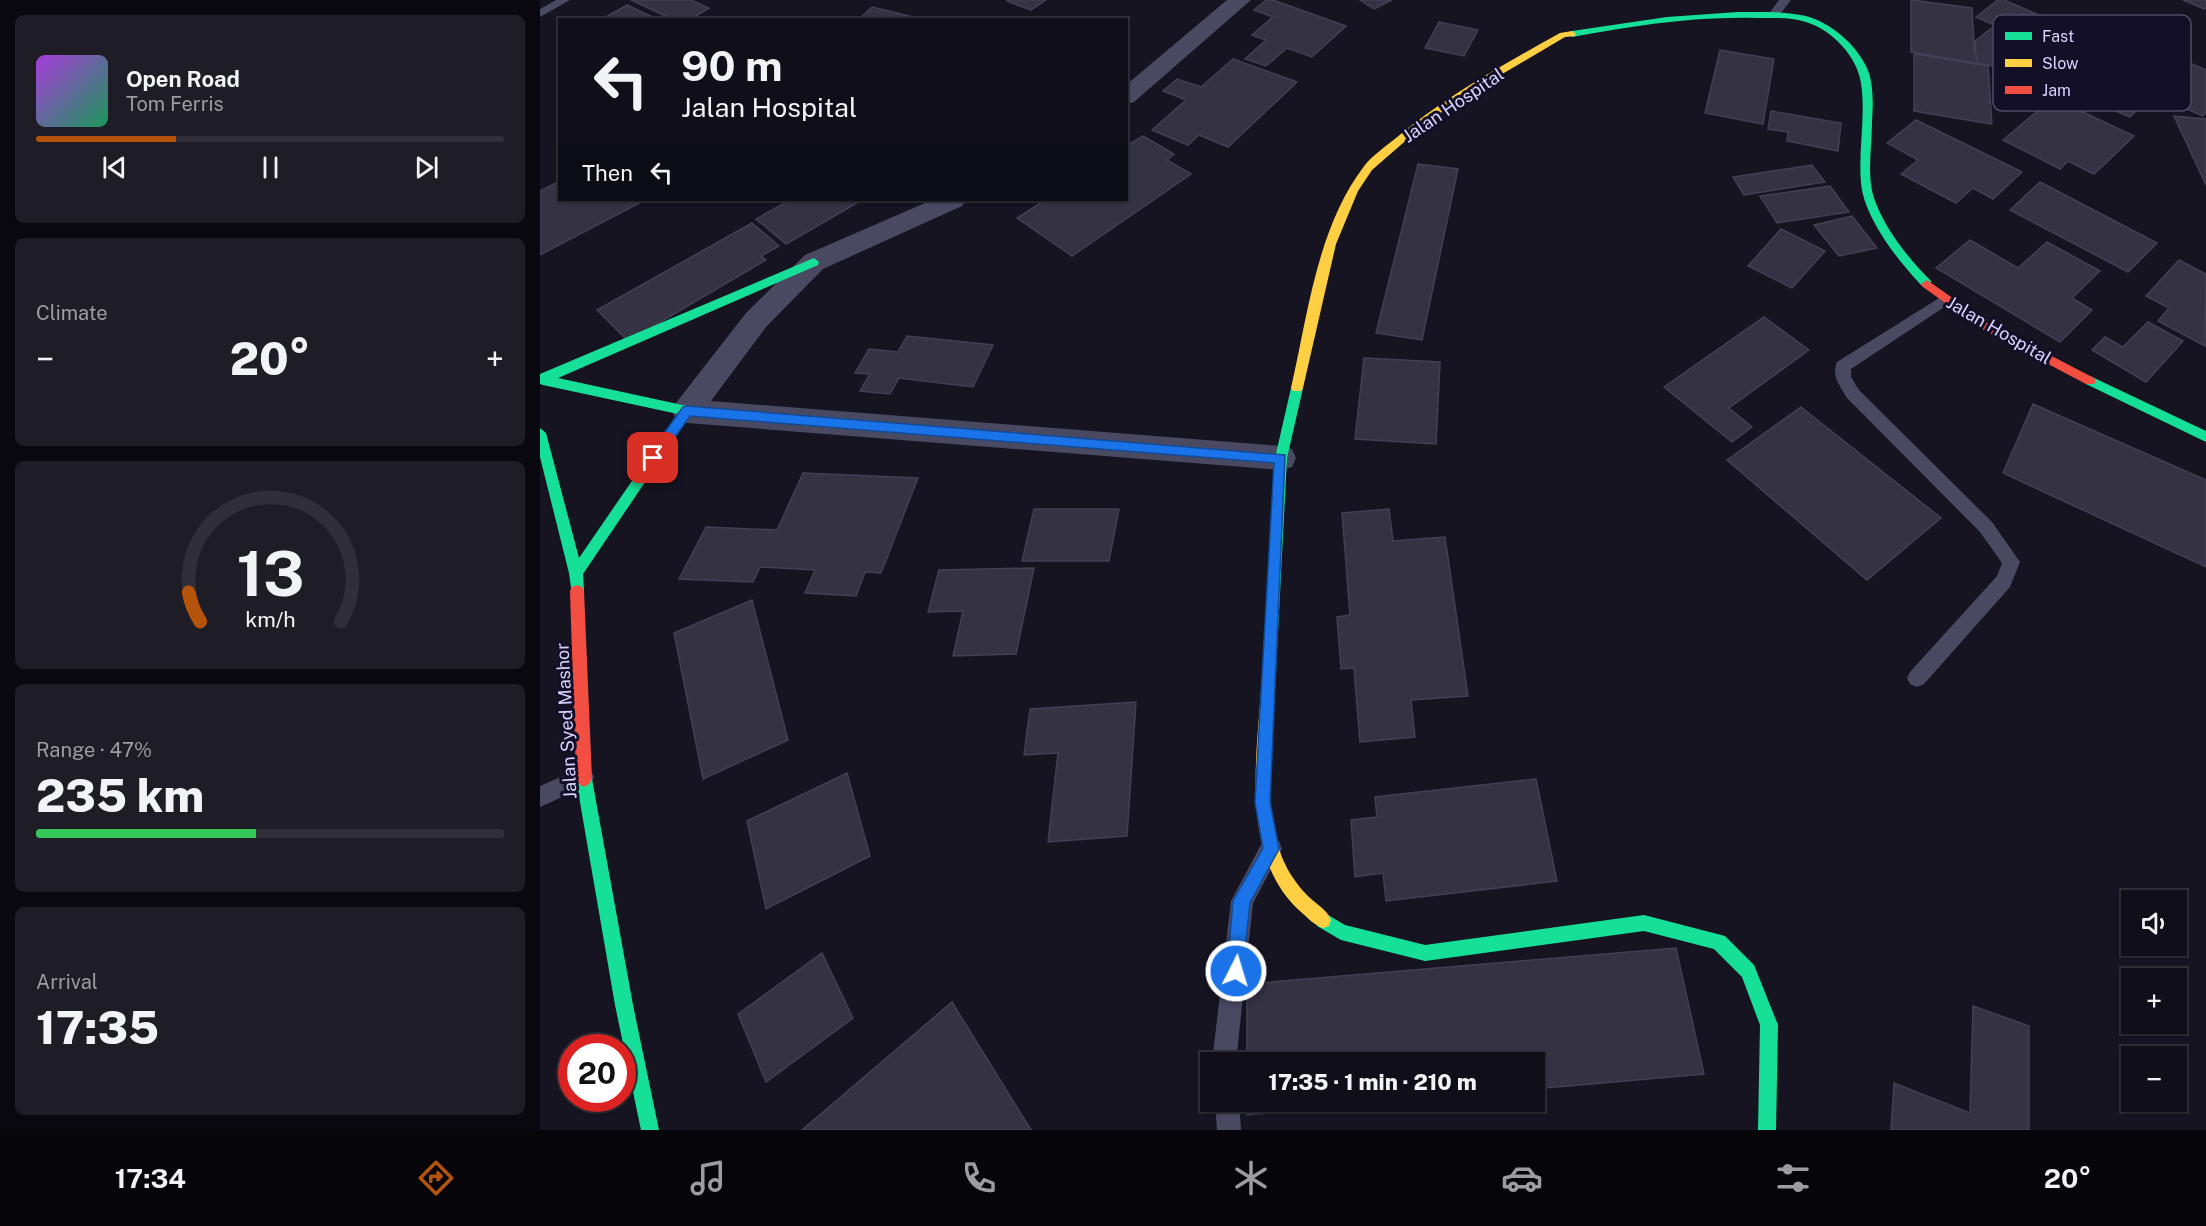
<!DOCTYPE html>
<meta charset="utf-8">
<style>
:root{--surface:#100f19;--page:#1e1d26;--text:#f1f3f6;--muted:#9c9ca2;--line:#302f38;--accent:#b45309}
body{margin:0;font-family:"Public Sans",sans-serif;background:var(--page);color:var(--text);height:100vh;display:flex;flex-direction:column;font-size:22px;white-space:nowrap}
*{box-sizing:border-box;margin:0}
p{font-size:20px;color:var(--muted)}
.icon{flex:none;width:33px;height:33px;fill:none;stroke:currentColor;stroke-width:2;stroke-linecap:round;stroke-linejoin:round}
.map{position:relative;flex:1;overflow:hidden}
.sheet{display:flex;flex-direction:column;gap:15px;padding:15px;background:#09080e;width:540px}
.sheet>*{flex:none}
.hud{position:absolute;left:18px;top:18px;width:570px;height:183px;border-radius:0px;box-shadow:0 2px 4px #0004,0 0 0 2px var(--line);background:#100f19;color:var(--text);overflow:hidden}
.tools{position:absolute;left:1581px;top:890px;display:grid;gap:12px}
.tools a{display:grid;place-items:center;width:66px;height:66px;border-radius:0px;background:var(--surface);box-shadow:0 2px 4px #0004,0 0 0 2px var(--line);font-size:30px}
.speed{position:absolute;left:18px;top:1034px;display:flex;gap:12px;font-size:30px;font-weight:700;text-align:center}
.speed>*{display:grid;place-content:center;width:78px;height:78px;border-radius:50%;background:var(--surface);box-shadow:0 2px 4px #0004,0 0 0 2px var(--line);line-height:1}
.speed .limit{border:9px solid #d22;background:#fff;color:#111}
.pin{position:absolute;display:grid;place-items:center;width:51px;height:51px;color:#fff;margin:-26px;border-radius:12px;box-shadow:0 3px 9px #0006}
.me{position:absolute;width:66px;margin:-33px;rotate:5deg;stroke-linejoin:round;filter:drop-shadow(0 0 4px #0008)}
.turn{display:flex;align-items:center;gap:21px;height:126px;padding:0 24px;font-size:27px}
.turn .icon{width:78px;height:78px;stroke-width:2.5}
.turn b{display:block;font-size:42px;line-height:51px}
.then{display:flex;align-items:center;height:57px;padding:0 24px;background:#0003;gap:12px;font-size:22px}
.big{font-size:45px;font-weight:800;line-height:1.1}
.sheet .card{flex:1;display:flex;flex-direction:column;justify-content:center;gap:9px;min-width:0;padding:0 21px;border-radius:9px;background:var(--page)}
.sheet .dial{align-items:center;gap:0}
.dial svg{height:156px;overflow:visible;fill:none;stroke:var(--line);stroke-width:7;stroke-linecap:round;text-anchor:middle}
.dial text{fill:var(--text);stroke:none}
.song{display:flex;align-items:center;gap:18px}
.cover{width:72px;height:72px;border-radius:9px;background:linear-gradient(135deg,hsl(280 70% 55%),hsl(150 70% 35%))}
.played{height:6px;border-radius:3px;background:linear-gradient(90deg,var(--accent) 30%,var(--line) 30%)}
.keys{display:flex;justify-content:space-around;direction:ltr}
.heat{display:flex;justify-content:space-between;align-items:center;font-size:33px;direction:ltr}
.charge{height:9px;border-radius:4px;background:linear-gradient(90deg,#34c759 47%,var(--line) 0)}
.trip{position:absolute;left:660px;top:1052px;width:345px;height:60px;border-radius:0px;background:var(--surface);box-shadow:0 2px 4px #0004,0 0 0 2px var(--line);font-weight:800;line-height:60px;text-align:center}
.tabs{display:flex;height:96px;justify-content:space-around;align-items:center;background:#06060a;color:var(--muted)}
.tabs .icon{width:42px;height:42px}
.tabs .current{color:var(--accent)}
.tabs b{font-size:27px;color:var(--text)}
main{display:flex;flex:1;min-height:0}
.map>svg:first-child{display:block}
</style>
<main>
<section class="sheet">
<div class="card">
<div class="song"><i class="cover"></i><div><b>Open Road</b><p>Tom Ferris</p></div></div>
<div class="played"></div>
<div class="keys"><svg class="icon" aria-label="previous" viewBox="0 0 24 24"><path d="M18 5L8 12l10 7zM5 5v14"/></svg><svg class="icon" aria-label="pause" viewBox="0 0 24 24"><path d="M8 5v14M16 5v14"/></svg><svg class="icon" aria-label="next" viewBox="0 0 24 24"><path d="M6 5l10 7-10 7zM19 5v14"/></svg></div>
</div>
<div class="card"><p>Climate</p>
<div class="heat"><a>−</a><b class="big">20°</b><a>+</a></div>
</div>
<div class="card dial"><svg viewBox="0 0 100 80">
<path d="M14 69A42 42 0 1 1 86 69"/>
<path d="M14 69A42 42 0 0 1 8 54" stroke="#b45309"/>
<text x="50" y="56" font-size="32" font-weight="700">13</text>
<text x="50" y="72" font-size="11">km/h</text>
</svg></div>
<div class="card"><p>Range · 47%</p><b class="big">235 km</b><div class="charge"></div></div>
<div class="card"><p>Arrival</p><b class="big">17:35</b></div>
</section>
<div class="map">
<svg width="1666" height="1130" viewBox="0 0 1666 1130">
<rect width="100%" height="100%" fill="#161421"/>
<path fill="#343243" stroke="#433f54" stroke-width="1.5" d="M91 0H151L169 8 149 20H134Z
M506 0 491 10 467 1V0Z
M726 0H733L806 26 772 57 747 48 726 66 705 59 726 40 712 35 733 17 714 10Z
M820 0H852L834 9Z
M1371 0 1432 8 1435 63 1371 52Z
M1458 0H1464L1534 30 1546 19 1666 70V112L1663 116 1436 17Z
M1643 0H1666V8L1664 9Z
M87 5 119 20 62 19Z
M332 7 386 20H318Z
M899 22 938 30 924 56 885 48Z
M1453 27 1515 54 1501 67 1491 62 1480 71 1437 63 1435 41Z
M1180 50 1234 59 1223 124 1165 113Z
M1374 54 1448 66 1452 124 1374 111Z
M693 59 757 82 688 147 659 135 648 145 612 130 646 100 623 91 637 79 661 87Z
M1562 76 1610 97 1590 117 1541 96Z
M1513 98 1594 136 1554 174 1528 161 1520 169 1463 140Z
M1231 111 1301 123 1298 151 1247 141 1248 132 1228 129Z
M1634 116 1666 119V185Z
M1376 120 1482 172 1453 199 1433 188 1416 203 1361 174 1378 160 1347 143Z
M603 136 634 154 627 160 651 174 532 256 477 218 505 200H586V146Z
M878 164 918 169 882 340 836 333Z
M1272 165 1285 182 1204 195 1193 177Z
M20 181V200H105L0 255V191Z
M1500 182 1617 243 1588 272 1470 210Z
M1290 186 1309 212 1237 223 1220 196Z
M250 200H322L246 244 216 219Z
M1312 216 1337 248 1299 256 1274 225Z
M212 223 239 246 221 256 226 260 88 341 57 310Z
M1241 229 1285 251 1252 288 1208 266Z
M1430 240 1478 268 1507 242 1560 271 1532 298 1552 310 1520 342 1396 268Z
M1639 260 1666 274 1665 346 1618 321 1629 308 1606 296Z
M1224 317 1269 350 1189 408 1212 427 1192 442 1124 387Z
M1608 322 1643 341 1606 382 1552 350 1565 337 1583 347Z
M367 336 453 345 433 387 359 378 350 394 320 391 330 374 315 373 329 349 358 352Z
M824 358 900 362 896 444 815 439Z
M1493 404 1666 480V567L1463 473Z
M1261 407 1401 518 1327 580 1187 460Z
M263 473 378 478 341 573 325 572 316 596 265 593 275 570 220 567 213 582 139 579 166 527 237 530Z
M494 509H579L569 561H482Z
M849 509 853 541 905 537 928 696 871 700 875 737 820 742 814 668 801 669 797 617 810 615 802 513Z
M494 568 476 654 413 656 423 611 388 612 399 570Z
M212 600 248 740 163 779 134 633Z
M596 702 587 836 508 842 518 753 484 755 490 709Z
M307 773 330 856 226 909 207 821Z
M996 779 1017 881 846 901 843 873 815 877 811 820 837 817 835 797Z
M1136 948 1164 1074 994 1089V1062H707V984Z
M282 953 313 1018 226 1082 198 1014Z
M412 1002 491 1130H262Z
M1433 1006 1489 1026V1130H1351L1354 1083 1430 1113Z
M707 1101H863L707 1115Z"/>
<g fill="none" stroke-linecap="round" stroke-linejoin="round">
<path fill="#4a4962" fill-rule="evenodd" d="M16 0H30L0 17V9Z
M1239 0H1251L1238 17H1230L1228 15Z
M1404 295 1409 296 1411 300 1409 304 1311 369V377L1319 390 1452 522 1480 562 1470 587 1384 684 1377 687 1370 684 1367 678 1370 672 1457 576 1462 563 1440 532 1307 398C1300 386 1291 376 1297 362Z
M44 767 51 770 54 777 51 784 0 807V786Z
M731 838 739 841 742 849 713 903 696 1062H672L691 901 723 841Z
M675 1101H699L701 1130H677Z"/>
<path fill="#4a4962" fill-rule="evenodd" d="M687 0H711L594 102 586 104V85Z
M392 200H426L422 206 283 269 226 327 171 401 741 446 752 449 756 458 752 467 741 470 147 423 136 419 132 411 136 403 206 313 265 255Z"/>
<path fill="#16e098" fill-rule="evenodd" d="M1198 12C1220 12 1244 11 1266 16 1291 23 1316 44 1327 68 1334 84 1333 105 1332 122 1332 145 1327 172 1333 195 1343 227 1368 258 1391 281V287H1383C1359 262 1324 218 1321 183 1318 150 1326 117 1321 83 1317 56 1292 30 1266 22 1251 17 1233 18 1217 18 1154 16 1093 26 1032 37L1028 34 1032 31 1127 17Z
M274 258 279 262 278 265 18 378 147 406 153 411 43 574 44 591 42 595 37 597 32 595 29 573 0 457V428L6 433 39 558 138 414 3 385 0 384V374Z
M1550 376 1666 431V442L1546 384 1544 381 1546 378Z
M757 383 763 388 747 458 735 691 733 696 728 698 723 696 721 691 735 458 751 388Z
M44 771 49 774 52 779 93 1005 119 1130H101L75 1005 36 779 39 774Z
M783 912 805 925 885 945 1104 915 1185 936 1214 965 1238 1025 1236 1130H1218L1220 1025 1202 977 1174 949 1104 931 885 961 801 940 777 926 775 920 777 914Z"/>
<path fill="#ffcf43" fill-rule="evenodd" d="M1032 31 1036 34 1035 36 1025 37 918 100 878 130 832 170 818 191 796 244 763 388 761 391H753L751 388C768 314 777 227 825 165 833 155 845 147 856 138 906 96 963 65 1020 33Z
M728 684 733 686 735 691C732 747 720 816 747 868 752 877 759 887 766 894 774 903 787 909 791 920L789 926 783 928C774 925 768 918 761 912 701 859 716 762 721 691L723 686Z"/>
<path fill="#f24e42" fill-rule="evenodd" d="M1387 280 1448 323 1554 378 1556 381 1554 384H1546L1440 328 1383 287 1381 284Z
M37 585 42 587 44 591 52 779 49 784 44 787 39 784 36 779 30 591 32 587Z"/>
</g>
<path fill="#1a73e8" stroke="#114b97" stroke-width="1.5" d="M147 406 745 455 730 802 739 849 710 903 702 977 696 979 689 977 687 971 693 901 723 848 715 802 734 463 150 416 118 461H109V454L143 407Z"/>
<g text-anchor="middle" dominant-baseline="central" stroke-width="6" stroke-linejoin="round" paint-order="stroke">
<g font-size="18" fill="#d9d4ff" stroke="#130f26">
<text transform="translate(913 105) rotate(-34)">Jalan Hospital</text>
<text transform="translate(1459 330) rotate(30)">Jalan Hospital</text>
<text transform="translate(26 721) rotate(-93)">Jalan Syed Mashor</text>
</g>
</g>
<rect x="1453" y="15" width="198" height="96" rx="9" fill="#130f26" stroke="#4e4a67" stroke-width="1.5"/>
<rect x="1465" y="32" width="27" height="8" fill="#16e098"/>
<rect x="1465" y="59" width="27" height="8" fill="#ffcf43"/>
<rect x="1465" y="86" width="27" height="8" fill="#f24e42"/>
<g font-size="16" fill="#d9d4ff">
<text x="1502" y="42">Fast</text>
<text x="1502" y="69">Slow</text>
<text x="1502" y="96">Jam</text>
</g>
</svg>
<div class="tools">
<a><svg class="icon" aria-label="sound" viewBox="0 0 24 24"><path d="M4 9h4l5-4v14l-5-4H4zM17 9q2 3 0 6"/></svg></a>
<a>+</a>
<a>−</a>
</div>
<div class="speed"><div class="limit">20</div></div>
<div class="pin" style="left:113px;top:458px;background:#d93025"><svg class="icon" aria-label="arrive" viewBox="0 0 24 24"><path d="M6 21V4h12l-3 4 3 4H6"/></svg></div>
<svg class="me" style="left:696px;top:971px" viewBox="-20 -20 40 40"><circle r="17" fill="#1a73e8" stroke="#fff" stroke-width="3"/><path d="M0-11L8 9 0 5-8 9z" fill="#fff"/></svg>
<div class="trip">17:35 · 1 min · 210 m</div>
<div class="hud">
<div class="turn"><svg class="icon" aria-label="left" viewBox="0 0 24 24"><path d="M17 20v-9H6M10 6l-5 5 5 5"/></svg><div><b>90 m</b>Jalan Hospital</div></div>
<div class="then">Then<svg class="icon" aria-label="left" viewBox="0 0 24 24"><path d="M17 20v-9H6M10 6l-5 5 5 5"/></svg></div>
</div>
</div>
</main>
<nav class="tabs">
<b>17:34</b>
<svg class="icon current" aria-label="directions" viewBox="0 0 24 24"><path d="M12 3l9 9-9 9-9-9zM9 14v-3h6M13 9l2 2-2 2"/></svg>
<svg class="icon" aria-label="music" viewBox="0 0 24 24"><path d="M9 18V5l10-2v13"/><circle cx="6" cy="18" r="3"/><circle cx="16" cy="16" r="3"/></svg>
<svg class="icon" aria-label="phone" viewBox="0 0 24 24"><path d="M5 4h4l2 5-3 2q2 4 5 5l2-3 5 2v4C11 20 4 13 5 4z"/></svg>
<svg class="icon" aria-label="climate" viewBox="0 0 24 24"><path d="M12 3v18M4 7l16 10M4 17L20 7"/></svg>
<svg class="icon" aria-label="car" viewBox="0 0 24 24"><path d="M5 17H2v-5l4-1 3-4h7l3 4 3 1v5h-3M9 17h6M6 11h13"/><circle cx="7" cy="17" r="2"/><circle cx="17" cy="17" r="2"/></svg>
<svg class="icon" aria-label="filters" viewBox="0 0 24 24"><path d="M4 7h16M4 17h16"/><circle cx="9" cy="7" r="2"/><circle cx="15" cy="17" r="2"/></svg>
<b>20°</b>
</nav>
